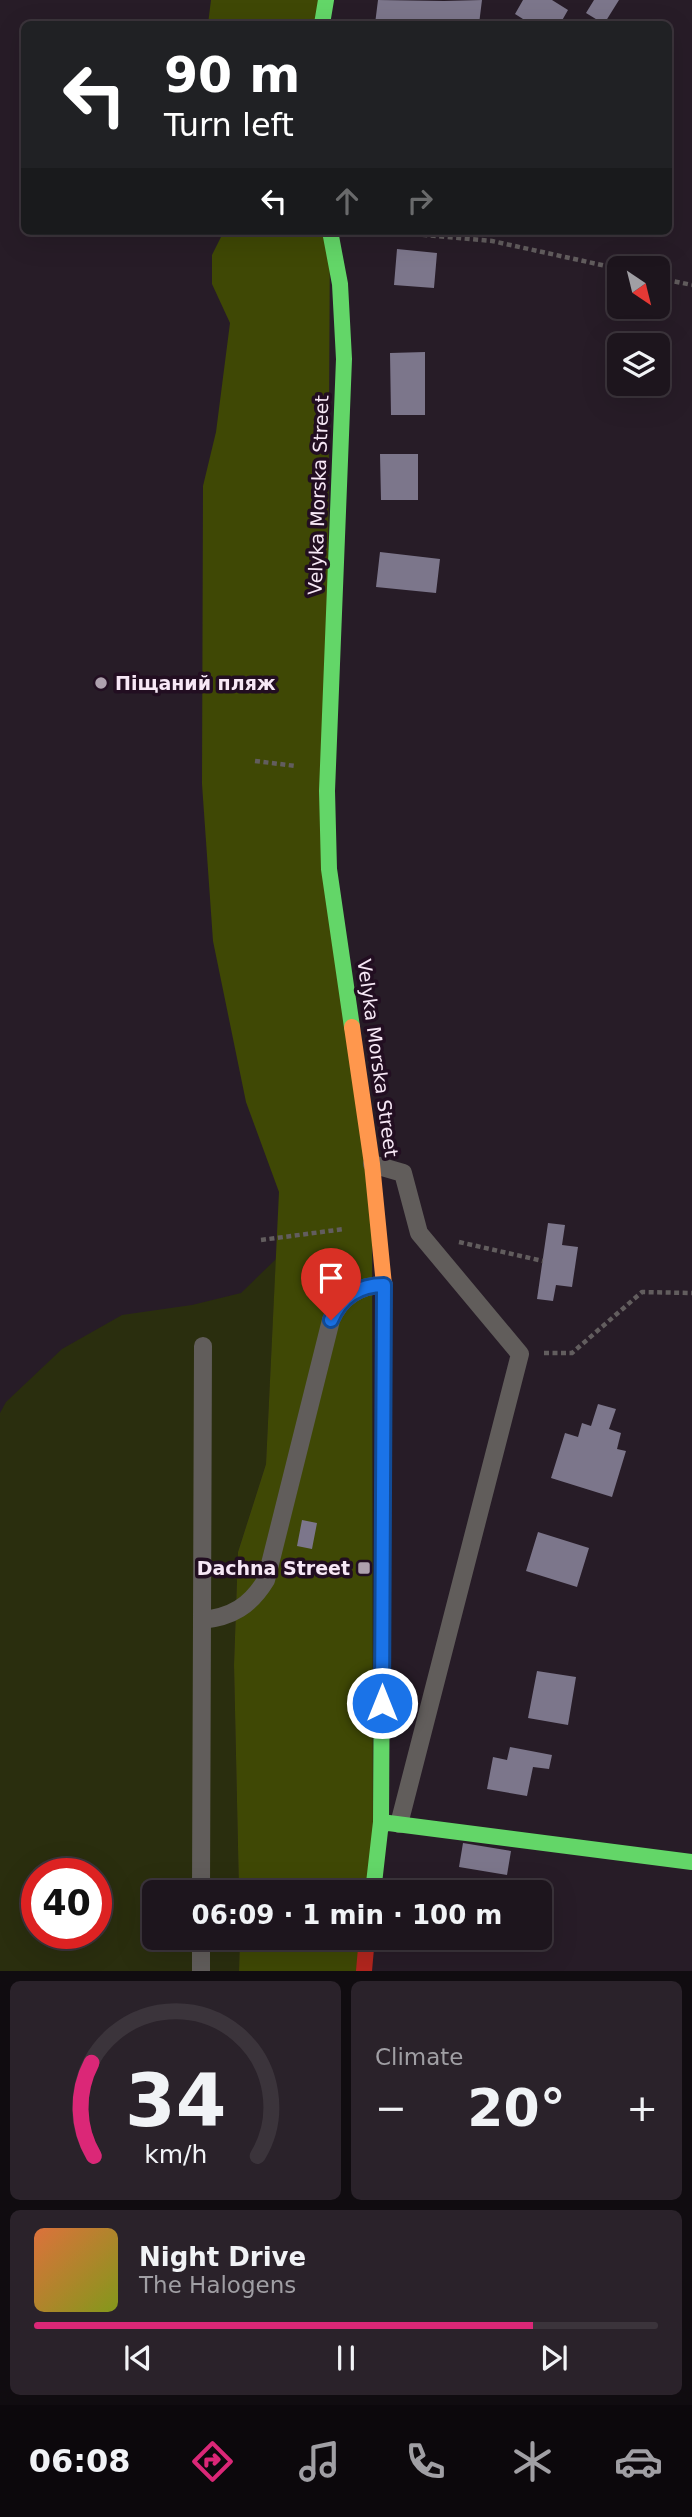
<!DOCTYPE html>
<meta charset="utf-8">
<style>
:root{--surface:#1d151d;--page:#2a222a;--text:#f1f3f6;--muted:#a09fa4;--line:#3b343b;--accent:#db2777}
body{margin:0;font-family:"DejaVu Sans",sans-serif;background:var(--page);color:var(--text);height:100vh;display:flex;flex-direction:column;font-size:26px;white-space:nowrap}
*{box-sizing:border-box;margin:0}
p{font-size:23px;color:var(--muted)}
.icon{flex:none;width:38px;height:38px;fill:none;stroke:currentColor;stroke-width:2;stroke-linecap:round;stroke-linejoin:round}
.map{position:relative;height:1971px;overflow:hidden}
.sheet{display:flex;flex-direction:column;gap:10px;padding:10px;background:#100c10;flex:1}
.sheet>*{flex:none}
.guide{position:absolute;left:21px;top:21px;width:651px;height:214px;border-radius:10px;box-shadow:0 7px 28px #0002,0 0 0 2px var(--line);background:#202124;color:#fff;overflow:hidden}
.needle{width:46px;rotate:145deg}
.fabs{position:absolute;left:607px;top:256px;display:grid;gap:14px}
.fabs a{display:grid;place-items:center;width:63px;height:63px;border-radius:10px;background:var(--surface);box-shadow:0 7px 28px #0002,0 0 0 2px var(--line);font-size:35px}
.speed{position:absolute;left:21px;top:1858px;display:flex;gap:14px;font-size:35px;font-weight:700;text-align:center}
.speed>*{display:grid;place-content:center;width:91px;height:91px;border-radius:50%;background:var(--surface);box-shadow:0 7px 28px #0002,0 0 0 2px var(--line);line-height:1}
.speed .limit{border:10px solid #d22;background:#fff;color:#111}
.pin{position:absolute;display:grid;place-items:center;width:60px;height:60px;color:#fff;margin:-72px -30px;border-radius:50% 50% 50% 0;rotate:-45deg;box-shadow:0 0 7px #0007}
.pin .icon{rotate:45deg}
.me{position:absolute;width:77px;margin:-38px;rotate:0deg;stroke-linejoin:round;filter:drop-shadow(0 0 5px #0008)}
.turn{display:flex;align-items:center;gap:24px;height:147px;padding:0 28px;font-size:32px}
.turn .icon{width:91px;height:91px;stroke-width:2.5}
.turn b{display:block;font-size:49px;line-height:60px}
.lanes{display:flex;align-items:center;height:66px;padding:0 28px;background:#0003;justify-content:center;gap:35px;direction:ltr}
.lanes .off{opacity:.35}
.big{font-size:52px;font-weight:800;line-height:1.1}
.sheet .widget{flex:1;display:flex;flex-direction:column;justify-content:center;gap:10px;min-width:0;padding:0 24px;border-radius:10px;background:var(--page)}
.sheet .dial{align-items:center;gap:0}
.dial svg{height:182px;overflow:visible;fill:none;stroke:var(--line);stroke-width:7;stroke-linecap:round;text-anchor:middle}
.dial text{fill:var(--text);stroke:none}
.song{display:flex;align-items:center;gap:21px}
.cover{width:84px;height:84px;border-radius:10px;background:linear-gradient(135deg,hsl(20 70% 55%),hsl(70 70% 35%))}
.played{height:7px;border-radius:4px;background:linear-gradient(90deg,var(--accent) 80%,var(--line) 80%)}
.keys{display:flex;justify-content:space-around;direction:ltr}
.heat{display:flex;justify-content:space-between;align-items:center;font-size:38px;direction:ltr}
.sheet .tiles{flex:1;display:grid;gap:10px;grid-template-columns:1fr 1fr}
.widget:last-child{grid-column:span 2}
.trip{position:absolute;left:142px;top:1880px;width:410px;height:70px;border-radius:10px;background:var(--surface);box-shadow:0 7px 28px #0002,0 0 0 2px var(--line);font-weight:800;line-height:70px;text-align:center}
.tabs{display:flex;height:112px;justify-content:space-around;align-items:center;background:#0c080c;color:var(--muted)}
.tabs .icon{width:49px;height:49px}
.tabs .active{color:var(--accent)}
.tabs b{font-size:32px;color:var(--text)}
.map>svg:first-child{display:block}
</style>
<div class="map">
<svg width="692" height="1971" viewBox="0 0 692 1971">
<rect width="100%" height="100%" fill="#271c27"/>
<path fill="#2a2e0e" fill-rule="evenodd" d="M276 1259 266 1464 238 1552 234 1665 239 1892H154V1937H240L239 1971H0V1413L6 1402 62 1349 122 1315 192 1305 241 1293ZM37 1874H96V1934H37Z"/>
<path fill="#3f4805" d="M211 0H326L322 24H208Z
M224 231H330L327 791 372 1164 373 1892H239L234 1665 238 1552 266 1464 279 1192 246 1102 213 941 202 784 203 486 216 432 230 323 212 284V255Z
M240 1937H367L364 1971H239Z"/>
<path fill="#7c768b" d="M378 0 444 1 482 0 479 24H375Z
M523 0H552L568 10 560 24H531L515 14Z
M594 0H619L604 24 586 13Z
M397 249 437 253 434 288 394 285Z
M425 352V415H391L390 353Z
M380 454H418V500H381Z
M380 552 440 559 436 593 376 587Z
M548 1223 565 1225 562 1245 578 1247 572 1287 556 1285 553 1301 537 1299Z
M598 1404 616 1409 609 1429 621 1433 617 1449 626 1451 612 1497 551 1478 565 1433 578 1437 582 1423 591 1426Z
M302 1520 317 1523 312 1549 297 1546Z
M538 1532 589 1548 577 1587 526 1571Z
M537 1671 576 1677 568 1725 528 1718Z
M510 1747 552 1755 549 1769 533 1767 527 1796 487 1789 493 1757 507 1760Z
M463 1843 511 1851 507 1875 459 1867Z"/>
<g fill="none" stroke-linecap="round" stroke-linejoin="round">
<path stroke="#625d5e" stroke-width="4.5" stroke-dasharray="5 3.5" stroke-linecap="butt" d="M380 231 492 241 620 269
M658 278 692 285
M255 761 296 766
M261 1240 344 1229
M459 1242 543 1261
M544 1353H572L642 1292 692 1293"/>
<path stroke="#615d5b" stroke-width="18" d="M372 1164 403 1173 419 1233 520 1354 399 1824
M202 1620C232 1617 250 1606 266 1580L331 1320C341 1297 359 1285 384 1285
M201 1892 203 1346
M201 1971V1937"/>
<path stroke="#63d668" stroke-width="16" d="M322 24 326 0
M330 231 340 284 344 359 327 791 329 869 352 1027
M381 1822 692 1862
M373 1892 381 1822 383 1464"/>
<path stroke="#ff974d" stroke-width="16" d="M352 1027 372 1164 384 1285 383 1464"/>
<path stroke="#b3261e" stroke-width="16" d="M364 1971 367 1937"/>
</g>
<g fill="none" stroke-linecap="round" stroke-linejoin="round">
<defs>
<path id="route" d="M331 1320C341 1297 359 1285 384 1285L382 1703"/>
</defs>
<use href="#route" stroke="#114b97" stroke-width="18"/>
<use href="#route" stroke="#1a73e8" stroke-width="12"/>
</g>
<g fill="#aea1ae" stroke="#220e21" stroke-width="2.5">
<circle cx="101" cy="683" r="7"/>
<rect x="357" y="1561" width="14" height="14" rx="3.5"/>
</g>
<g text-anchor="middle" dominant-baseline="central" stroke-width="7" stroke-linejoin="round" paint-order="stroke">
<g font-size="19" fill="#f7e8f6" stroke="#220e21">
<text transform="translate(318 495) rotate(-88)">Velyka Morska Street</text>
<text transform="translate(378 1058) rotate(82)">Velyka Morska Street</text>
</g>
<g font-size="19" font-weight="bold" fill="#f7e8f6" stroke="#220e21" text-anchor="start">
<text x="115" y="683">Піщаний пляж</text>
<text x="350" y="1568" text-anchor="end">Dachna Street</text>
</g>
</g>
</svg>
<div class="fabs">
<a><svg class="needle" viewBox="-14 -14 28 28"><path d="M0-13l5 13h-10z" fill="#e53935"/><path d="M0 13l5-13h-10z" fill="#a09fa4"/></svg></a>
<a><svg class="icon" aria-label="layers" viewBox="0 0 24 24"><path d="M12 4l9 5-9 5-9-5zM3 14l9 5 9-5"/></svg></a>
</div>
<div class="speed"><div class="limit">40</div></div>
<div class="pin" style="left:331px;top:1320px;background:#d93025"><svg class="icon" aria-label="arrive" viewBox="0 0 24 24"><path d="M6 21V4h12l-3 4 3 4H6"/></svg></div>
<svg class="me" style="left:382px;top:1703px" viewBox="-20 -20 40 40"><circle r="17" fill="#1a73e8" stroke="#fff" stroke-width="3"/><path d="M0-11L8 9 0 5-8 9z" fill="#fff"/></svg>
<div class="trip">06:09 · 1 min · 100 m</div>
<div class="guide">
<div class="turn"><svg class="icon" aria-label="left" viewBox="0 0 24 24"><path d="M17 20v-9H6M10 6l-5 5 5 5"/></svg><div><b>90 m</b>Turn left</div></div>
<div class="lanes"><svg class="icon" aria-label="left" viewBox="0 0 24 24"><path d="M17 20v-9H6M10 6l-5 5 5 5"/></svg><svg class="icon off" aria-label="ahead" viewBox="0 0 24 24"><path d="M12 20V5M6 11l6-6 6 6"/></svg><svg class="icon off" aria-label="right" viewBox="0 0 24 24"><path d="M7 20v-9h11M14 6l5 5-5 5"/></svg></div>
</div>
</div>
<section class="sheet">
<div class="tiles">
<div class="widget dial"><svg viewBox="0 0 100 80">
<path d="M14 69A42 42 0 1 1 86 69"/>
<path d="M14 69A42 42 0 0 1 13 28" stroke="#db2777"/>
<text x="50" y="56" font-size="32" font-weight="700">34</text>
<text x="50" y="72" font-size="11">km/h</text>
</svg></div>
<div class="widget"><p>Climate</p>
<div class="heat"><a>−</a><b class="big">20°</b><a>+</a></div>
</div>
<div class="widget">
<div class="song"><i class="cover"></i><div><b>Night Drive</b><p>The Halogens</p></div></div>
<div class="played"></div>
<div class="keys"><svg class="icon" aria-label="previous" viewBox="0 0 24 24"><path d="M18 5L8 12l10 7zM5 5v14"/></svg><svg class="icon" aria-label="pause" viewBox="0 0 24 24"><path d="M8 5v14M16 5v14"/></svg><svg class="icon" aria-label="next" viewBox="0 0 24 24"><path d="M6 5l10 7-10 7zM19 5v14"/></svg></div>
</div>
</div>
</section>
<nav class="tabs">
<b>06:08</b>
<svg class="icon active" aria-label="directions" viewBox="0 0 24 24"><path d="M12 3l9 9-9 9-9-9zM9 14v-3h6M13 9l2 2-2 2"/></svg>
<svg class="icon" aria-label="music" viewBox="0 0 24 24"><path d="M9 18V5l10-2v13"/><circle cx="6" cy="18" r="3"/><circle cx="16" cy="16" r="3"/></svg>
<svg class="icon" aria-label="phone" viewBox="0 0 24 24"><path d="M5 4h4l2 5-3 2q2 4 5 5l2-3 5 2v4C11 20 4 13 5 4z"/></svg>
<svg class="icon" aria-label="climate" viewBox="0 0 24 24"><path d="M12 3v18M4 7l16 10M4 17L20 7"/></svg>
<svg class="icon" aria-label="car" viewBox="0 0 24 24"><path d="M5 17H2v-5l4-1 3-4h7l3 4 3 1v5h-3M9 17h6M6 11h13"/><circle cx="7" cy="17" r="2"/><circle cx="17" cy="17" r="2"/></svg>
</nav>
